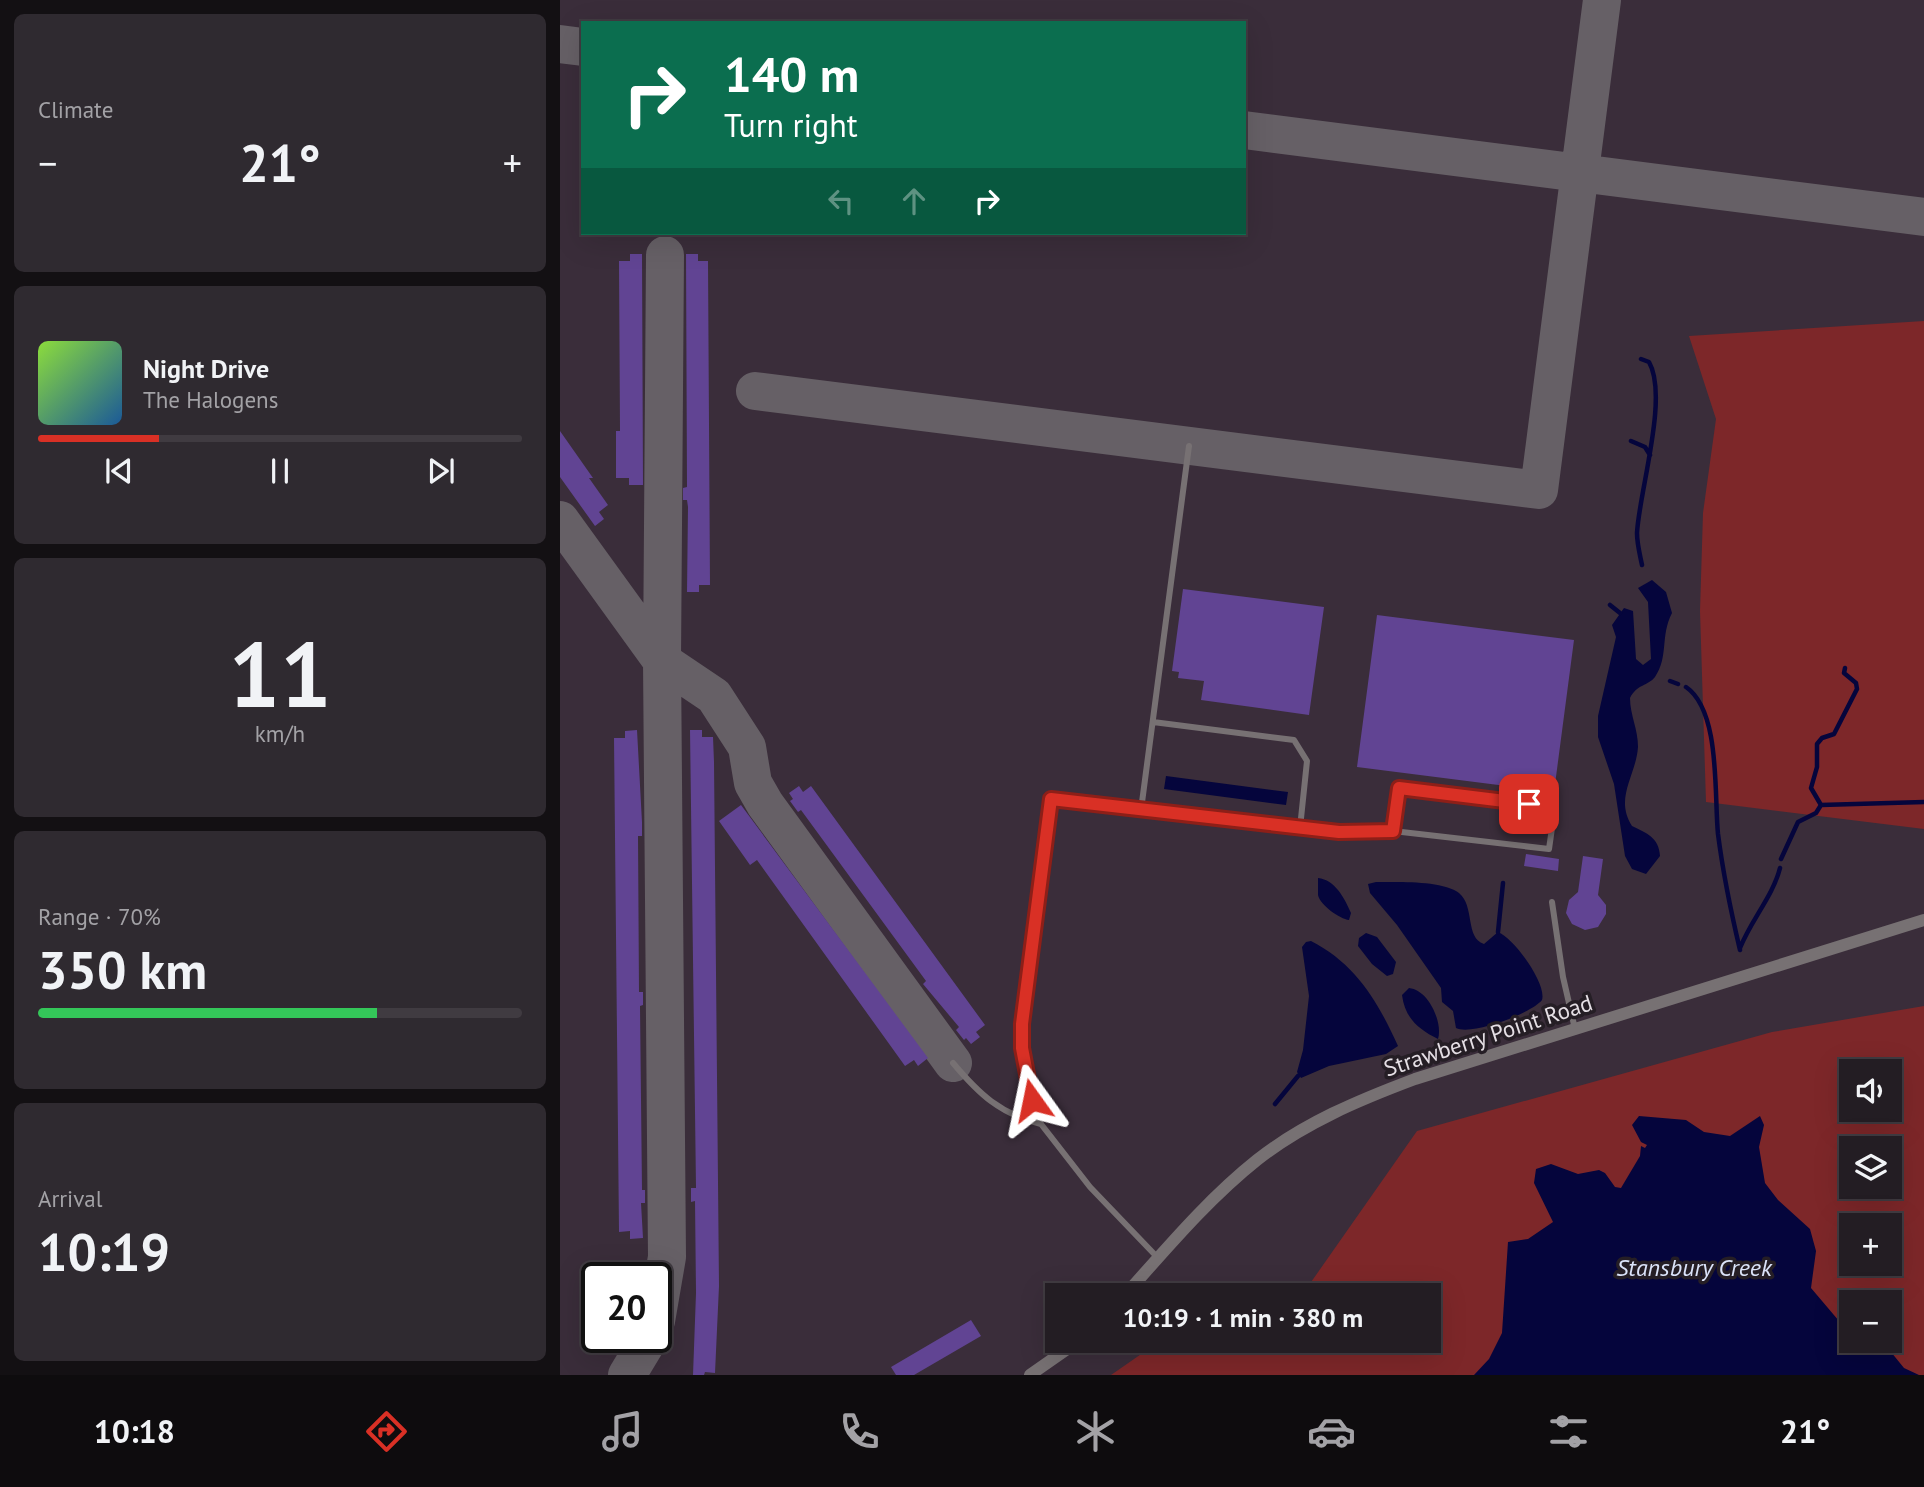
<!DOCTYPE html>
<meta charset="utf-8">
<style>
:root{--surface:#231d23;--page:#2f2a30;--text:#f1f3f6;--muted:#a3a2a6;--line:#403b41;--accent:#d93025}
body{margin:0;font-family:"PT Sans",sans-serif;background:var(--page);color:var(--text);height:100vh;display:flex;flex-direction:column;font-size:26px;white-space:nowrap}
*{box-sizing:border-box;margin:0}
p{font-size:23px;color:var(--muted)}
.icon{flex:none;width:38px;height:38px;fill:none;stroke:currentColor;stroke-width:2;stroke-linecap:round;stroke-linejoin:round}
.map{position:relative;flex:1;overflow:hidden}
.panel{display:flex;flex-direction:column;gap:14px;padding:14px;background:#131013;width:560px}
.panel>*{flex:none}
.guide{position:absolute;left:21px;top:21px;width:665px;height:214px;border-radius:0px;box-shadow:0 7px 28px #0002,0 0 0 2px var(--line);background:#0b6e4f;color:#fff;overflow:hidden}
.fabs{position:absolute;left:1279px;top:1059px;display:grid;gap:14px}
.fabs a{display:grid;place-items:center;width:63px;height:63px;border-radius:0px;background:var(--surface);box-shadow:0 7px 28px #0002,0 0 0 2px var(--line);font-size:35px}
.speed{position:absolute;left:21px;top:1262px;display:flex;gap:14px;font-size:35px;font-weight:700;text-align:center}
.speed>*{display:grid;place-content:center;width:91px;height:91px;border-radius:50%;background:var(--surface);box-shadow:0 7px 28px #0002,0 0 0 2px var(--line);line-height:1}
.speed .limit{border:4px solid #111;border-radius:10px;background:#fff;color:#111}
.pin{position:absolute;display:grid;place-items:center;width:60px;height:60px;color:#fff;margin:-30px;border-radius:14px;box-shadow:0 4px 10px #0006}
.me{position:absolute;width:77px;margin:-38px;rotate:348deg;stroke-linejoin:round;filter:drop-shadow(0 0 5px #0008)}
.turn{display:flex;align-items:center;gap:24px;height:147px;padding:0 28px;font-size:32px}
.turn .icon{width:91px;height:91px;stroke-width:2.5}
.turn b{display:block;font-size:49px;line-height:60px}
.lanes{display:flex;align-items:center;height:66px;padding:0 28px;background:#0003;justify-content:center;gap:35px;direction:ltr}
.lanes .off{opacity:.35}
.big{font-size:52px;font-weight:600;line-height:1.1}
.panel .tile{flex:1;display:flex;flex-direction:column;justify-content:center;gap:10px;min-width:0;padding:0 24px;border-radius:10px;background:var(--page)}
.panel .dial{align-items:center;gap:0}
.dial b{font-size:91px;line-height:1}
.song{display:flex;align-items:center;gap:21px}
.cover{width:84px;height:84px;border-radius:10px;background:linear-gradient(135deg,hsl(90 70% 55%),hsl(210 70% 35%))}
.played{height:7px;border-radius:4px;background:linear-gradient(90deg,var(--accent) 25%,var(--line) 25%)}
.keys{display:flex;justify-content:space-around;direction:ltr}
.heat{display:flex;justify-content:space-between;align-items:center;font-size:38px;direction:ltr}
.charge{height:10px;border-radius:5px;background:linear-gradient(90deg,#34c759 70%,var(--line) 0)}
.trip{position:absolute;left:485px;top:1283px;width:396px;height:70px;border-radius:0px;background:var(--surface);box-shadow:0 7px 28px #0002,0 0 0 2px var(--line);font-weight:600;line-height:70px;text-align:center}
.tabs{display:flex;height:112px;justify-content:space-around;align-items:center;background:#0e0c0e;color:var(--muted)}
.tabs .icon{width:49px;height:49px}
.tabs .on{color:var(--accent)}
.tabs b{font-size:32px;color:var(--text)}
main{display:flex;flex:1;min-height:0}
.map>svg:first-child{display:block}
</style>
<main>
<section class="panel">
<div class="tile"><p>Climate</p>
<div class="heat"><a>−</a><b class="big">21°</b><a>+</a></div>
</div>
<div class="tile">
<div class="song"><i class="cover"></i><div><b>Night Drive</b><p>The Halogens</p></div></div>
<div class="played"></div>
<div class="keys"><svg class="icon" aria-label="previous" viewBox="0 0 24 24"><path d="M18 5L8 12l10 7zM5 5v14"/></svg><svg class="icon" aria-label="pause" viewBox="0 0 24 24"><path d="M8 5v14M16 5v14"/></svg><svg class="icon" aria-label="next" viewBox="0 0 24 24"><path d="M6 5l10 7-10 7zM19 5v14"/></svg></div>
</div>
<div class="tile dial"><b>11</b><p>km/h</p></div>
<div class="tile"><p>Range · 70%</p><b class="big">350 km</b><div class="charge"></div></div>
<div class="tile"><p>Arrival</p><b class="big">10:19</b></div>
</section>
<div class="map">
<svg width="1364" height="1375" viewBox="0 0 1364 1375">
<rect width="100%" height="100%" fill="#2f272f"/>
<path fill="#3a2d3a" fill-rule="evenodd" d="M0 0H1364V1375L1330 1340V1302H1292L924 1375H0ZM23 23H684V233H23ZM1292 1071H1330V1110H1292ZM1292 1148H1330V1186H1292ZM1292 1225H1330V1264H1292ZM37 1278H96V1337H37ZM497 1295H868V1340H497Z"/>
<path fill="#7d2729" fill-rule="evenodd" d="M1364 321V829L1146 802 1140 611 1143 513 1156 419 1129 336Z
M1364 1006V1375H1349L1292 1341 1330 1340V1302H1292L1291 1340 948 1327 922 1375H551L600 1341 868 1340V1295H742L857 1131 1212 1032ZM1292 1071H1330V1110H1292ZM1292 1148H1330V1186H1292ZM1292 1225H1330V1264H1292Z"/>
<path fill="#05053c" d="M1092 580 1106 592 1112 613C1100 636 1109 656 1095 677 1088 686 1077 684 1070 698 1070 715 1078 729 1078 747 1076 776 1054 798 1072 826 1086 833 1099 837 1100 856L1086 874 1072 869 1065 856 1054 784 1038 737V716L1056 637 1052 625 1064 608 1073 611 1076 659 1083 665 1091 659 1088 602 1078 588Z
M606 776 728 792 726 805 604 789Z
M758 878C775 880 784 897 791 913L789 920C780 919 760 905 758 895 758 890 758 883 758 878Z
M816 882C836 882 883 880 899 893 915 906 905 938 924 944L938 932C954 938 987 984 982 1000 972 1013 912 1036 896 1028L893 1011 882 1002 881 988 837 925 810 893 808 884Z
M806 933 817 937 836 962 833 974 827 976 812 964 798 946 799 938Z
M751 941C796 964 818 1002 838 1046L826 1054 769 1066 741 1078 737 1072 743 1050 749 996 742 947 746 942Z
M849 988C869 990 883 1023 878 1039 858 1029 845 1018 842 995Z
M1079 1116 1126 1120 1144 1132 1170 1136 1200 1116 1204 1125 1199 1147 1205 1183 1218 1200 1250 1229 1256 1251 1251 1288 1279 1321 1291 1327 1292 1340 1322 1341 1344 1368 1359 1375H914L929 1359 942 1333 948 1242 968 1239 993 1222 974 1183 976 1169 991 1164 1018 1174 1039 1170 1045 1173 1055 1187 1061 1188 1080 1156 1081 1146 1085 1148 1087 1145 1081 1142 1072 1125Z"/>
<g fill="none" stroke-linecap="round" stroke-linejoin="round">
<path stroke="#05053c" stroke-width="4.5" d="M1081 359 1089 362C1109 397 1079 492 1077 533 1077 544 1080 555 1082 565
M1071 441 1085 447 1090 455
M1050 605 1060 613
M1110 681 1118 684
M1126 687C1161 711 1154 796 1158 834 1163 873 1171 912 1180 950
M1261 805 1251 788 1257 767V744L1262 738 1274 734 1297 689 1296 683 1284 673 1285 668
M1261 805 1364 802
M1221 859 1238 822 1256 813 1261 805
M938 932 943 883
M1180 948C1191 920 1213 896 1220 868
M715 1104 738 1076"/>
<path stroke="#666066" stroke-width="38" d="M0 44 23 47
M684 130 1364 217
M195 391 979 490 1042 0
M0 520 102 661 154 696 187 747 193 783 205 804 393 1063
M96 1321 107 1257 102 661 105 255
M67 1375 90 1337"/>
</g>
<path fill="#614493" d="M70 254H82L83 485H69V478H56V431H60L59 261H70Z
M126 254H138V261H148L150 585H139V592H127L128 507 127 500H123V488L127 487Z
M0 431 33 478H29L48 505 39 512 44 519 35 526 0 477Z
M623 589 764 607 749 715 641 700 644 681 618 678 619 672 612 671Z
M817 615 1014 640 994 792 797 767Z
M77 730 82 822V836H78L79 992H83V1005L80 1006 82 1190H85V1203H81L83 1238 70 1239V1231L59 1232 54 738H65V731Z
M130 730H142V737H153L154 762 159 1286 155 1373 145 1372 144 1375H133L136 1293 135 1201 131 1202V1188H136Z
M239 786 243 792 251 786 425 1025 416 1032 420 1037 411 1044 406 1038 404 1040 396 1030 399 1027 363 984 366 981 241 810 238 812 230 801 233 799 229 793Z
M181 805 368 1058 358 1066 354 1060 345 1066 197 860 190 865 159 821Z
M966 854 999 859 998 871 964 866Z
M1023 856 1043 859 1038 895 1046 905V914L1038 927 1025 930 1012 924 1006 913 1009 900 1018 892Z
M411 1320 421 1336 354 1375H336L331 1367Z"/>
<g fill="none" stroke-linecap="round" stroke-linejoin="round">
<path stroke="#777173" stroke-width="6" d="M593 722 734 740 747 761 740 828
M581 810 629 446
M992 902 1003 977 1015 1029
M393 1063C419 1094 440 1114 481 1124
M598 1258 530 1187 481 1124 466 1073 462 1024 491 799 779 832 833 831 989 849 995 807 839 788 833 831"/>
<path stroke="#777173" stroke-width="12" d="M565 1295C607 1248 648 1199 697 1160 744 1123 799 1100 855 1079L1364 920
M470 1375 520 1340"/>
</g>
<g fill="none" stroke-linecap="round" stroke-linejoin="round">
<defs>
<path id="route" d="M472 1100 462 1048V1024L491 799 779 832 833 831 839 788 969 804"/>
</defs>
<use href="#route" stroke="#8d1f18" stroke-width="18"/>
<use href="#route" stroke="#d93025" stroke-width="12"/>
</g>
<g text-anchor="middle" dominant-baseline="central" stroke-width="7" stroke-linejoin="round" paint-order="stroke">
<g font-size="23" fill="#e5dfe5" stroke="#251e25">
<text transform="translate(928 1035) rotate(-18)">Strawberry Point Road</text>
</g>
<g font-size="24" font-style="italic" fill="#dbe3f9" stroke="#251e25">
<text x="1134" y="1267">Stansbury Creek</text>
</g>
</g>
</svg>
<div class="fabs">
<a><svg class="icon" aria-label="sound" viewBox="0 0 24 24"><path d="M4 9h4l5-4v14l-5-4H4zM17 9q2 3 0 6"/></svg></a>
<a><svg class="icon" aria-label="layers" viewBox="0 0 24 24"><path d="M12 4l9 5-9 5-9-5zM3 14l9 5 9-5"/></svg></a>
<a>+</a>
<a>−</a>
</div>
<div class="speed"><div class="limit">20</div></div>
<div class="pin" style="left:969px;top:804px;background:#d93025"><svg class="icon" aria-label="arrive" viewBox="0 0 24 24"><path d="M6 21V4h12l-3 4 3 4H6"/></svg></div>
<svg class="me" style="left:472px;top:1100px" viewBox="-20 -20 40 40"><path d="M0-17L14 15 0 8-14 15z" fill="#d93025" stroke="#fff" stroke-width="4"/></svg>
<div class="trip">10:19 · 1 min · 380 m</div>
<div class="guide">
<div class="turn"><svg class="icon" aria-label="right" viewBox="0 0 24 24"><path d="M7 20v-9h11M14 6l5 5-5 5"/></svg><div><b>140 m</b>Turn right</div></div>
<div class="lanes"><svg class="icon off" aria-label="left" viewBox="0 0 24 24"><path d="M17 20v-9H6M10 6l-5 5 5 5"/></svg><svg class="icon off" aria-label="ahead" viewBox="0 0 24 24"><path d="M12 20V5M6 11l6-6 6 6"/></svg><svg class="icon" aria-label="right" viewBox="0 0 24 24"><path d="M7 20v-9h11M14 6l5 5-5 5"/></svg></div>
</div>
</div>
</main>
<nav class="tabs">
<b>10:18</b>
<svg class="icon on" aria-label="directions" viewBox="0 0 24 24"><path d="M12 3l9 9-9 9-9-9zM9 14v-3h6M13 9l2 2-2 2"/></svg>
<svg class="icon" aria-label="music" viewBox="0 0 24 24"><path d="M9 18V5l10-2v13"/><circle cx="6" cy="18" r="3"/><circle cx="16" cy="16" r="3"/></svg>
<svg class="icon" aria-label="phone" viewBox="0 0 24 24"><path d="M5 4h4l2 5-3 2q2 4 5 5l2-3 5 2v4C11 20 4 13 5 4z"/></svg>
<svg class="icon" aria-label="climate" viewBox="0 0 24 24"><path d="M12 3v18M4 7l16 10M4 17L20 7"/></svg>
<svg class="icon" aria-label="car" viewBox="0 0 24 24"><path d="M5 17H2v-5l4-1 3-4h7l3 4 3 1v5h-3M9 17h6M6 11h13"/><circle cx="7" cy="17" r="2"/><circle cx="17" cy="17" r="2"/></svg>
<svg class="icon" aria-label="filters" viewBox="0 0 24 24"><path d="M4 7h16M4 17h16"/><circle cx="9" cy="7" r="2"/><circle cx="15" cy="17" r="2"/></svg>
<b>21°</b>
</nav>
